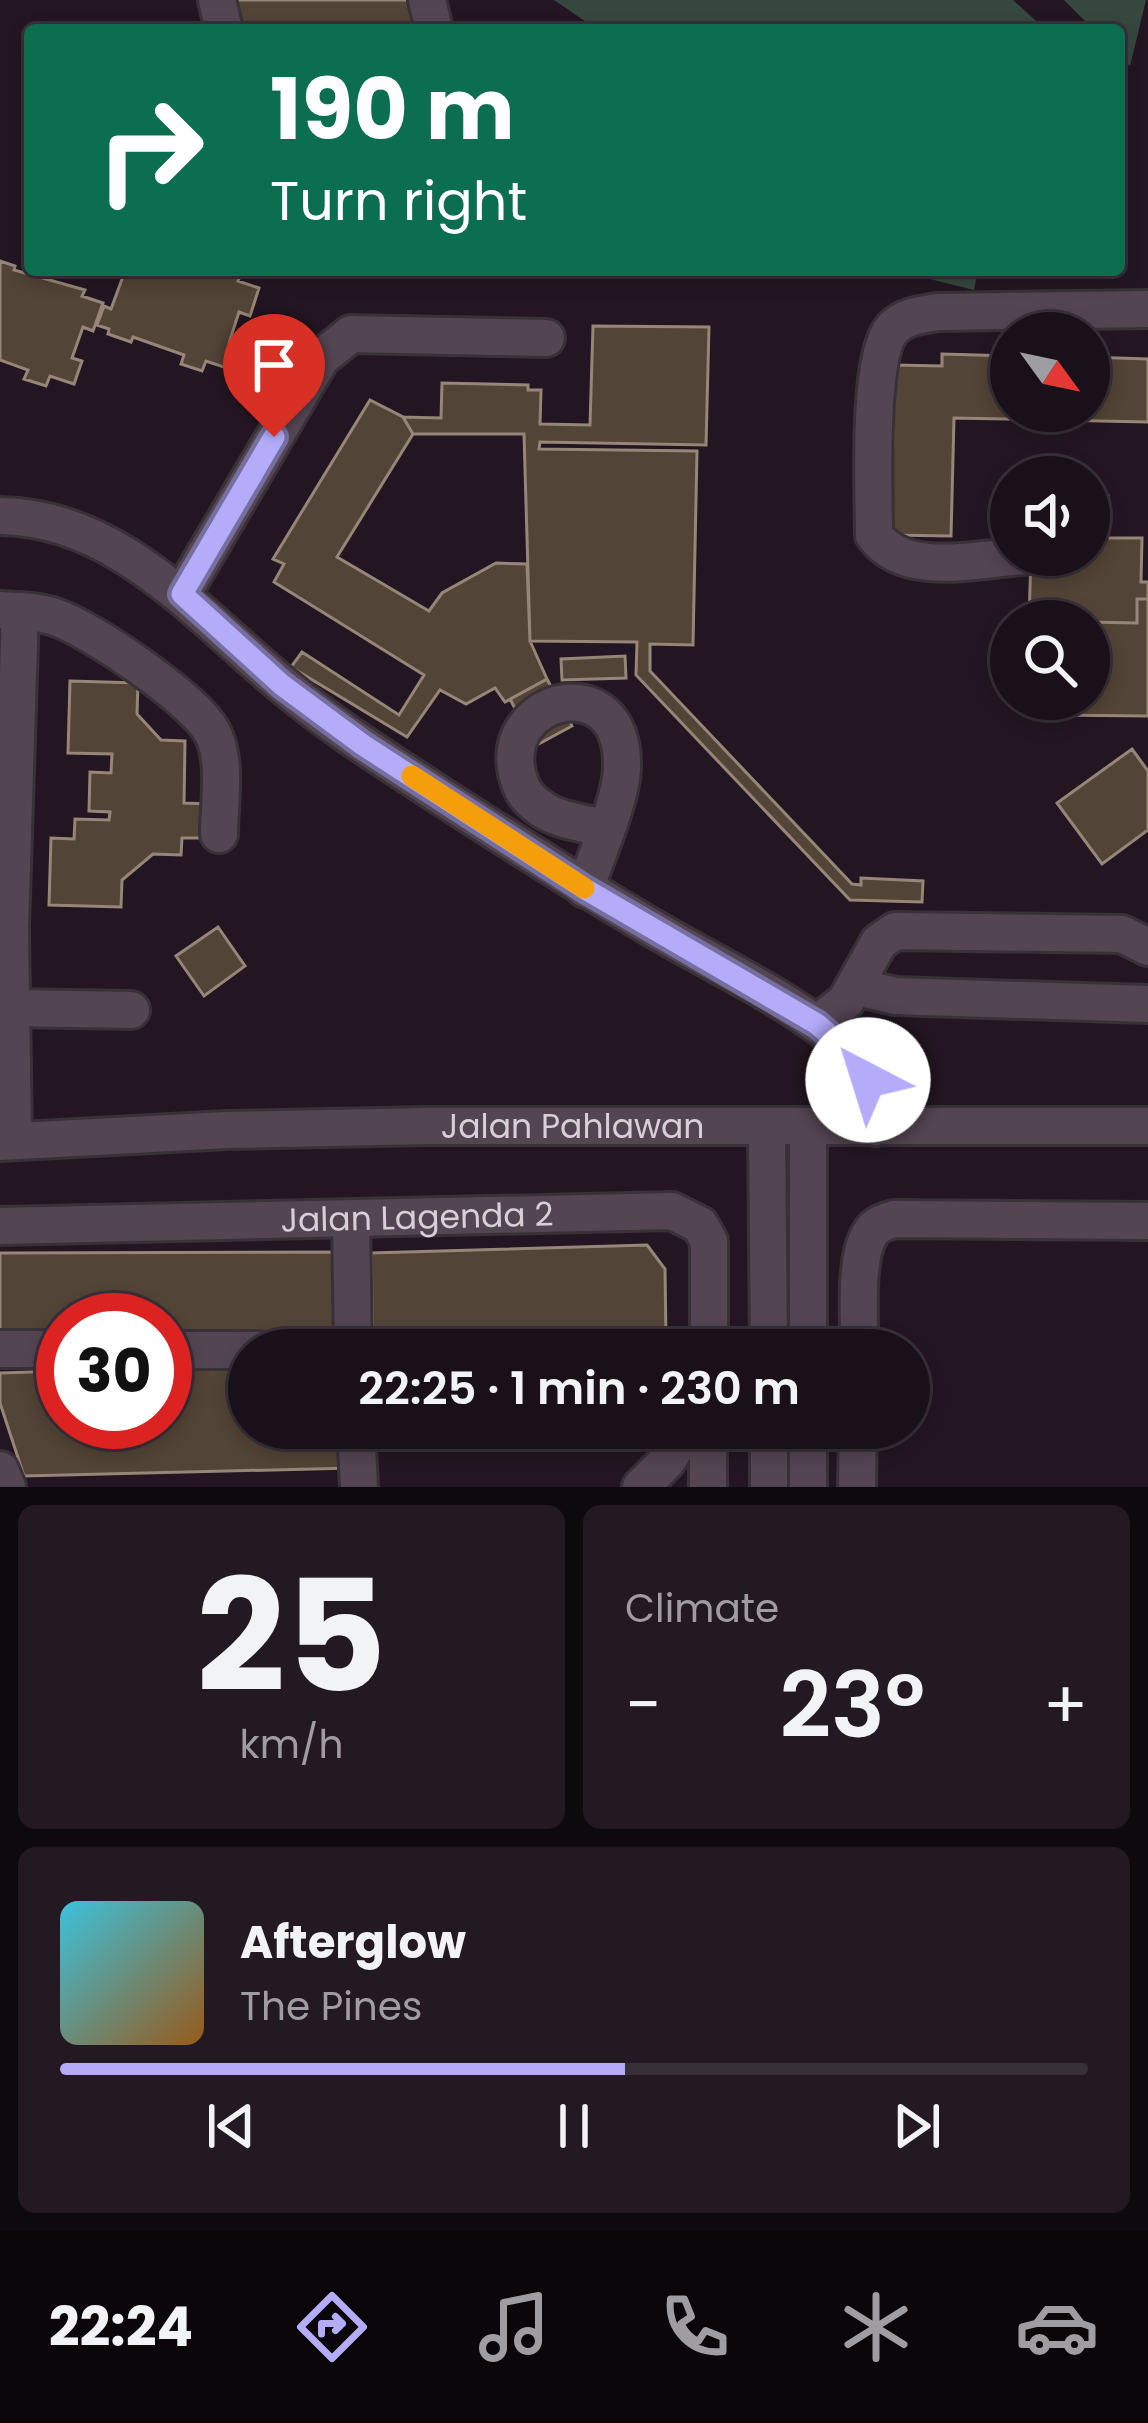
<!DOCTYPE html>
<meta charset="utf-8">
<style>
:root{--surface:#1a101a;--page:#231923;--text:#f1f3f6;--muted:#9f9da2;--line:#383039;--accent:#b5acf9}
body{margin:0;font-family:Poppins,sans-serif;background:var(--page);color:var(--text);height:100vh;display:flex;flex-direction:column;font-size:45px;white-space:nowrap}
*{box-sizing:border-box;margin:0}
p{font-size:39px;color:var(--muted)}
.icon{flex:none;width:66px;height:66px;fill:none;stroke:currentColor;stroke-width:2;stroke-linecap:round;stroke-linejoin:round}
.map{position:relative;height:1487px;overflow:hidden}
.panel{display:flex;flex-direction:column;gap:18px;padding:18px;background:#0e090e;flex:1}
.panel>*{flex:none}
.hud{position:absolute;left:24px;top:24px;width:1101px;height:252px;border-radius:12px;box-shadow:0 6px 18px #0003,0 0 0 3px var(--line);background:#0b6e4f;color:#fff;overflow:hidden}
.needle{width:78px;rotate:123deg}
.buttons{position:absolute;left:990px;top:312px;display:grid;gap:24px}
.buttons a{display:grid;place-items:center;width:120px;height:120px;border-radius:50%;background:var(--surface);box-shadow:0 6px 18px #0003,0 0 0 3px var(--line);font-size:60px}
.speed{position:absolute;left:36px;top:1293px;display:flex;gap:24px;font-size:60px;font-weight:700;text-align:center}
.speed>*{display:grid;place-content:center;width:156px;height:156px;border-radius:50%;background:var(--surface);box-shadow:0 6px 18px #0003,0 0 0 3px var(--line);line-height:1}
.speed .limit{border:18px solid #d22;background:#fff;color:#111}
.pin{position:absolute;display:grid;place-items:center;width:102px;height:102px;color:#fff;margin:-123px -51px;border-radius:50% 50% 50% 0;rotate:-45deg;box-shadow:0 0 12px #0007}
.pin .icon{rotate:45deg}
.me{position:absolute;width:132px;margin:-66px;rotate:320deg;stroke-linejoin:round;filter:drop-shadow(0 0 9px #0008)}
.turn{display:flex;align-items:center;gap:42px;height:252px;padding:0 48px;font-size:54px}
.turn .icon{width:156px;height:156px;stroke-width:2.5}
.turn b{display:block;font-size:84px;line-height:102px}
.big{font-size:90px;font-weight:600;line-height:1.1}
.panel .card{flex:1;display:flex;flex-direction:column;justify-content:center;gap:18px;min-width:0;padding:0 42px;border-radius:18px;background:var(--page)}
.panel .dial{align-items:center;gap:0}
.dial b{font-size:156px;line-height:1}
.song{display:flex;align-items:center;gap:36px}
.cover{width:144px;height:144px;border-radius:18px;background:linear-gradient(135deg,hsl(190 70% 55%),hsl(30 70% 35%))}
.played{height:12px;border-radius:6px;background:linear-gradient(90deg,var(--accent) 55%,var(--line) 55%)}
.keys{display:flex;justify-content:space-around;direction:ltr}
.heat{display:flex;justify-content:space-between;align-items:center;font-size:66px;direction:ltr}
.panel .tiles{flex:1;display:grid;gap:18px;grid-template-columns:1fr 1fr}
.card:last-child{grid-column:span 2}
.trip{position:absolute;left:228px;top:1329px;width:702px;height:120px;border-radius:60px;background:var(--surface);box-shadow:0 6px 18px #0003,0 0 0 3px var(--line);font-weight:600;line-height:120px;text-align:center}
.dock{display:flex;height:192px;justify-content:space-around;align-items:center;background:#0a060a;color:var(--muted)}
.dock .icon{width:84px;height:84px}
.dock .current{color:var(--accent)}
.dock b{font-size:54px;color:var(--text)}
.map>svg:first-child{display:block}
</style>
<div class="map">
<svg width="1148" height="1487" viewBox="0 0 1148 1487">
<rect width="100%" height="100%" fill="#231622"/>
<path fill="#36483e" d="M554 0H1013L1046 30H598Z
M1064 0H1146L1130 66 1119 55V30H1094Z
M894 270H978L974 290Z"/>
<path fill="#524436" stroke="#968677" stroke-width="3" d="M236 0H408L415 30H243Z
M0 261 15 266 14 270 85 290 82 296 103 303 93 331 83 327 72 358 82 361 74 384 50 376 46 386 24 379 28 370 0 360Z
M121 270H228L241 274 238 281 259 288 250 316 239 312 229 343 238 346 230 369 206 361 202 371 181 364 184 355 133 337 131 342 108 334 109 329 97 325 104 306 111 309 125 271Z
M593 326 709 327 706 445 540 442 539 449 697 451 693 645 650 644V671L852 884 861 885V878L923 881 922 902 850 900 636 675 637 642 530 641 524 434H413L403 417 441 418 442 383 528 385V390H541L540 424 590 425Z
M942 354 1011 356V411H1089V357L1148 359V422L954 418 951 536 890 535 895 365 942 366Z
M370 400 403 417 413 434 337 557 429 611 442 593 496 563 527 564 530 641 547 679 505 702 495 688 466 704 440 690 407 737 291 667 302 652 399 715 424 675 274 582 284 564 273 559Z
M1089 496H1108L1107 538H1142L1141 582H1148V599H1137V623L1029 621 1031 555H1089Z
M1137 599H1148V716L1049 715 1050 699H1089V622L1137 623Z
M625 656 626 678 562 680 561 659Z
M547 679 572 726 535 746 510 699Z
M70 681 138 683 137 714 161 740 185 741 184 803 211 804 210 838H182L181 855 153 854 122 880 121 907 49 905 51 838 74 839 75 819 109 820 110 812 89 811 90 772 111 773 112 754 68 753Z
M1132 749 1148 771V830L1102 864 1057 803Z
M218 927 245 966 204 996 176 956Z
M647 1245 665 1269 666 1339 373 1347 371 1253Z
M347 1252 346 1346H165V1320H63V1346H0V1253Z
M249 1367V1428H352L353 1468 24 1476 0 1403V1373L63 1371V1422H165V1369Z"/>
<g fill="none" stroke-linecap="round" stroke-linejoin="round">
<defs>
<g id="minor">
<path d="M217 0 224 30"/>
<path d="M427 0 434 30"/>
<path d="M0 516C118 517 199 616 283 685 334 728 391 763 447 800 516 844 585 889 656 930 714 964 785 997 836 1039 866 1063 870 1090 876 1127"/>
<path d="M1023 556C976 559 905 578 874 535 874 493 867 356 893 328 905 316 921 315 937 312L1148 309"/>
<path d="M182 594 321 358 351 334 546 338"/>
<path d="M0 610C18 611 38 611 55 617 91 629 194 699 212 732 227 759 219 804 219 834"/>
<path d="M585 889C596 856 623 796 622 764 622 667 500 696 517 773 521 790 527 799 542 809 560 821 584 823 604 828"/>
<path d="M857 987 895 996 1148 1004"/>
<path d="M11 1008 131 1010"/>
<path d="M817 1024 846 1001 879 942 895 931 1122 934 1148 947"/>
<path d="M767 1127 769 1350"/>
<path d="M808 1127V1350"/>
<path d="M13 1140 10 928 20 611"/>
<path id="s1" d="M0 1142 227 1130 427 1126H1148"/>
<path d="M351 1218 353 1350"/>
<path id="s2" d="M0 1226 672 1211 700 1225 709 1241V1350"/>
<path d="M0 1349H63"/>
<path d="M165 1350H258"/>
<path d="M859 1350C860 1319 854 1260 870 1234 875 1224 885 1222 894 1219L1148 1221"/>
<path d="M356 1428 359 1487"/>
<path d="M769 1428V1487"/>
<path d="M808 1428V1487"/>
<path d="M0 1470 7 1487"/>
<path d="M641 1487 667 1461 688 1428"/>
<path d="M708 1487V1428"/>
<path d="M857 1487 858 1428"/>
</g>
</defs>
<use href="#minor" stroke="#393038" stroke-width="42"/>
<use href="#minor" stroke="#544552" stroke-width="36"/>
</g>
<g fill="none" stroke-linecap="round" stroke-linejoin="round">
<defs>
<path id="route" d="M274 437 182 594 282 685 363 745 585 889 817 1024 857 1059 868 1080"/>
</defs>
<use href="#route" stroke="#7670a2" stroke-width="30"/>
<use href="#route" stroke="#b5acf9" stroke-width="21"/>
<path stroke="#f59e0b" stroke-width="21" d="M412 776 584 888"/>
</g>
<g text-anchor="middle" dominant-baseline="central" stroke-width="9" stroke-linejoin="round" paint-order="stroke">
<g font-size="33" fill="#d8cfd7" stroke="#231622">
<text stroke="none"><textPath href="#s1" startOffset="573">Jalan Pahlawan</textPath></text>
<text stroke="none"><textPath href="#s2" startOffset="417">Jalan Lagenda 2</textPath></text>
</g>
</g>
</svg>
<div class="buttons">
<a><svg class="needle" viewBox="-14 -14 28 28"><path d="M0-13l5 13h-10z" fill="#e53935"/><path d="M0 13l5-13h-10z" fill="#9f9da2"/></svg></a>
<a><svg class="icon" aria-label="sound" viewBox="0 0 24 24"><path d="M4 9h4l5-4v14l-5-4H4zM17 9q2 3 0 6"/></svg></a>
<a><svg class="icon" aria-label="search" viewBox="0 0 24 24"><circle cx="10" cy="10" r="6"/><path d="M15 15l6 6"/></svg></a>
</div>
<div class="speed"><div class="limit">30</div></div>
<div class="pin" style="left:274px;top:437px;background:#d93025"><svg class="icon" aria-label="arrive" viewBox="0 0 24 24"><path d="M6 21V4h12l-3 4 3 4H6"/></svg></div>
<svg class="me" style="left:868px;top:1080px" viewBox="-20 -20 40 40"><circle r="19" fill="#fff"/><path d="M0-13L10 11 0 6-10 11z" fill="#b5acf9"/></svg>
<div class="trip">22:25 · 1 min · 230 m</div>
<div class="hud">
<div class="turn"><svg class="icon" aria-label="right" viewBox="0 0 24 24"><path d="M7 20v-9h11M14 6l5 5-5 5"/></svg><div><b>190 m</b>Turn right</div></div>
</div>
</div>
<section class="panel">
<div class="tiles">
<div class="card dial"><b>25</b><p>km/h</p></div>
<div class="card"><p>Climate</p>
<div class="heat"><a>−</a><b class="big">23°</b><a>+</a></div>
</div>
<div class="card">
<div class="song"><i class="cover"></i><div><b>Afterglow</b><p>The Pines</p></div></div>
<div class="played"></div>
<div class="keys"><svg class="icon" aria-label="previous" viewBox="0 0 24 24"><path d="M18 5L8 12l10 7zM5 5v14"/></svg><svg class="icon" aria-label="pause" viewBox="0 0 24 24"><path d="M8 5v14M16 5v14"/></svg><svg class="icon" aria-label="next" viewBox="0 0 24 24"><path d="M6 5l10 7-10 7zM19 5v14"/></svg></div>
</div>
</div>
</section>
<nav class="dock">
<b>22:24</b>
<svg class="icon current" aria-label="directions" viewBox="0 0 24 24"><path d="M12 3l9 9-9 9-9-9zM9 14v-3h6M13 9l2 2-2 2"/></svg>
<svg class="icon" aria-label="music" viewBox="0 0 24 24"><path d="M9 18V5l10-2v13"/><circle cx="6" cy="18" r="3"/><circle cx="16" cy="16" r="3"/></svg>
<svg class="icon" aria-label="phone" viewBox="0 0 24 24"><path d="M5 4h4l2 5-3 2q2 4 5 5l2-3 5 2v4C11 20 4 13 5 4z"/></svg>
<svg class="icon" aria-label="climate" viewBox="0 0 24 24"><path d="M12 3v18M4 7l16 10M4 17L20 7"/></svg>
<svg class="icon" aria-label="car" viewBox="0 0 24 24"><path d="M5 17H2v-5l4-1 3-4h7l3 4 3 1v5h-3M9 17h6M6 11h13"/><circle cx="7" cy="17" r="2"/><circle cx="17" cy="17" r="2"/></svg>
</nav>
